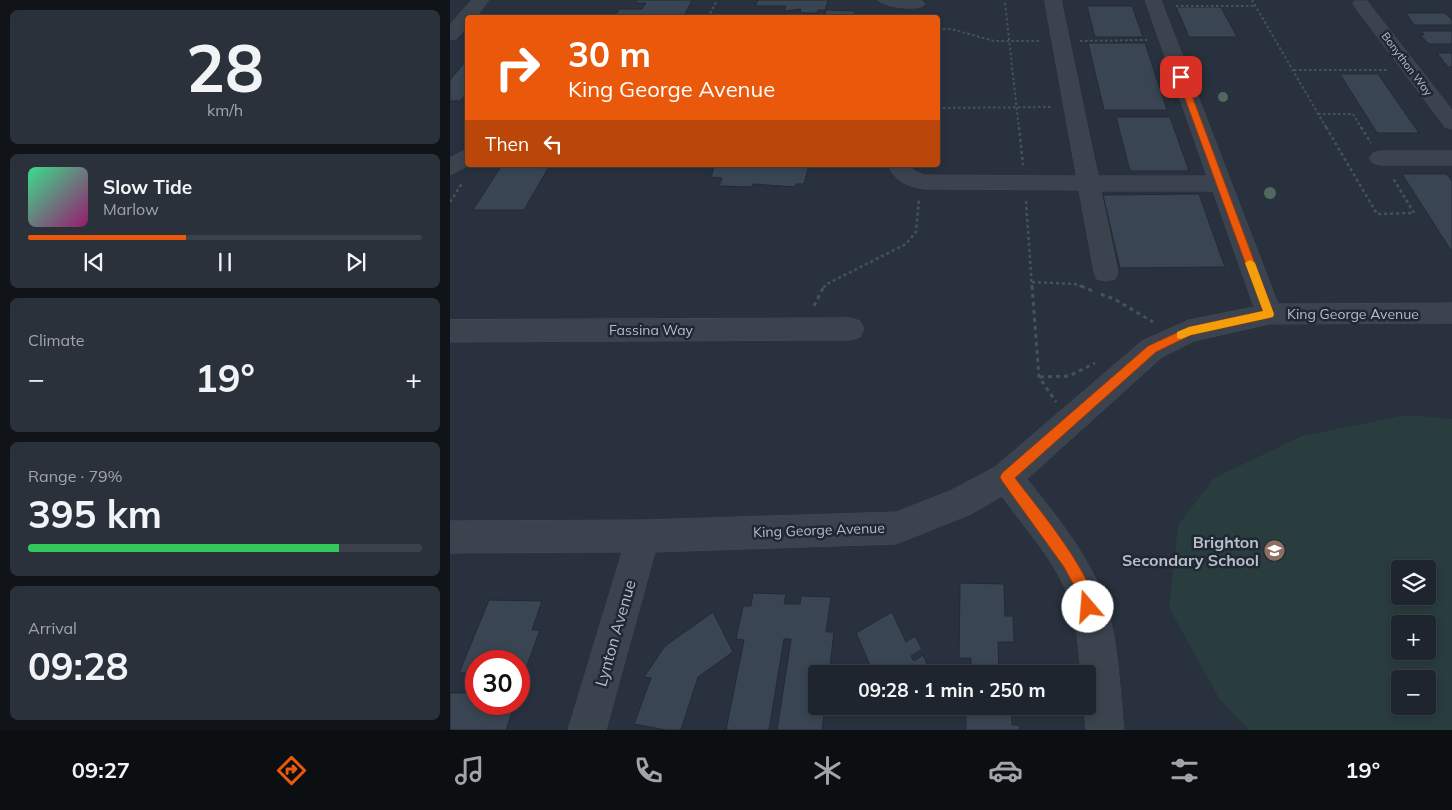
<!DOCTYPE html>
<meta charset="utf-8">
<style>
:root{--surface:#1e252e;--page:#2b313a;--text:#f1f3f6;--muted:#a1a5aa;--line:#3c424a;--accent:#ea580c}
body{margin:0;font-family:Mulish,sans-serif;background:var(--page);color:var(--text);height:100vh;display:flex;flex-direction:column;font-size:19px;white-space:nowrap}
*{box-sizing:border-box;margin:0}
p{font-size:16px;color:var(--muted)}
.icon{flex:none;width:28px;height:28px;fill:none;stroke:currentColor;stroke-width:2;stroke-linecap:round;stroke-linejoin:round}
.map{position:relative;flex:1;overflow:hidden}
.drawer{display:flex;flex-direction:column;gap:10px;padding:10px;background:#101419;width:450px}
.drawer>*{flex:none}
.top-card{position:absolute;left:15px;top:15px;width:475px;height:152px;border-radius:5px;box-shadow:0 2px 8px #0003,0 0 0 1px var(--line);background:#ea580c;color:#fff;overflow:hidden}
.controls{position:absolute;left:941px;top:560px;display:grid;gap:10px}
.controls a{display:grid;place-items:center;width:45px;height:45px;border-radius:5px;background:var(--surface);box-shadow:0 2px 8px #0003,0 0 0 1px var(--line);font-size:25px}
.speed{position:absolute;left:15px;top:650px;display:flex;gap:10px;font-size:25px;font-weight:700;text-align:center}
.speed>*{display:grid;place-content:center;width:65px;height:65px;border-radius:50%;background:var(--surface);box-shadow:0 2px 8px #0003,0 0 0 1px var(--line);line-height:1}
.speed .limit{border:8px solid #d22;background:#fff;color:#111}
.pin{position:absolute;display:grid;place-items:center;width:42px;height:42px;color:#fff;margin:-21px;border-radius:10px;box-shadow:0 2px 8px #0006}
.me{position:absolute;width:55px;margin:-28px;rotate:342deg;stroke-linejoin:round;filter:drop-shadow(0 0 4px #0008)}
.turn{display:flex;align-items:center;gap:18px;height:105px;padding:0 20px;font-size:22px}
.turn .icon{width:65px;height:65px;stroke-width:2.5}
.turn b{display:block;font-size:35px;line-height:42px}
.then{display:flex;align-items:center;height:48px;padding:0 20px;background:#0003;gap:10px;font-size:19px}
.big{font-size:38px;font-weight:700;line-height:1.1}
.drawer .widget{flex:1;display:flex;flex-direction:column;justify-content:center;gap:8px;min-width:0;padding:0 18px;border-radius:8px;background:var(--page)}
.drawer .dial{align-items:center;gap:0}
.dial b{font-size:65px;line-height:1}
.song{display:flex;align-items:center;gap:15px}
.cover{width:60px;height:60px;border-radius:8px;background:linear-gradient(135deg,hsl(150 70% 55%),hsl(320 70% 35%))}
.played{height:5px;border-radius:2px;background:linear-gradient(90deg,var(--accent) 40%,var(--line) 40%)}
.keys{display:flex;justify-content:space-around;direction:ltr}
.heat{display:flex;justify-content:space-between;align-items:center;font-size:28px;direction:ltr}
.charge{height:8px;border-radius:4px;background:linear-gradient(90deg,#34c759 79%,var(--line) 0)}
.trip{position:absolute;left:358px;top:665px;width:288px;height:50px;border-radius:5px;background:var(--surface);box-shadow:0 2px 8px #0003,0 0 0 1px var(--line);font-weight:700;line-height:50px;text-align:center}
.menu{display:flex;height:80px;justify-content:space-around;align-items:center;background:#0c0f12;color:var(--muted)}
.menu .icon{width:35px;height:35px}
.menu .selected{color:var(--accent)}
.menu b{font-size:22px;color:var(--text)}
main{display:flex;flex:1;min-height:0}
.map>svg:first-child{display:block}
</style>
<main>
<section class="drawer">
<div class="widget dial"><b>28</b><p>km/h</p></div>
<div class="widget">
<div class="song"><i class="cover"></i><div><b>Slow Tide</b><p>Marlow</p></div></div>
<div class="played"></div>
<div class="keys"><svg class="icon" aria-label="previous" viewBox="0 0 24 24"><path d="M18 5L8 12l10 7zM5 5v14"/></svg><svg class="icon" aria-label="pause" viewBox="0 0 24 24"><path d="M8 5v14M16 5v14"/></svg><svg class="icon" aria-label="next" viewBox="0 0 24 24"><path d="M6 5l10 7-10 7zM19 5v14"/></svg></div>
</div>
<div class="widget"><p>Climate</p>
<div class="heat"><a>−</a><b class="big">19°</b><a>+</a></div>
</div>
<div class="widget"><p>Range · 79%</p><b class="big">395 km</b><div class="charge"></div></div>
<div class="widget"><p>Arrival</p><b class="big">09:28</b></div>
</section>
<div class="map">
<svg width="1002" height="730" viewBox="0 0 1002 730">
<rect width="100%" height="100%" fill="#28313d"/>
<path fill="#293c3e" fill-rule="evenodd" d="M956 415 1002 419V730H799L770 700 719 608 728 525 764 478 852 436ZM950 569H978V596H950ZM950 624H978V651H950ZM950 679H978V706H950Z"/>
<path fill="#3a4553" stroke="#222a35" d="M187 0H242L233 18H164L169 9H192L196 3H185Z
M308 0H378L375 10H368L367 13H355L350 12 351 9 334 11 336 6H305Z
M637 6H682L693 37H645Z
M726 7H771L787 37H739Z
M376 10 405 11 403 18H368L369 15H375Z
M956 13H995L1002 20V25H964Z
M971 31H1002V44H979L970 35H974Z
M638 43H695L717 110H654Z
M987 53H1002V67H998Z
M15 62H18V92L10 101H0V80Z
M890 74H928L969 133H927Z
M666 117H720L739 171H680Z
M52 165H100L74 210H23Z
M270 165H359L354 184H346L345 187 303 184 302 187 269 186 272 178 261 177 264 167H270Z
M952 174H997L1002 181V252Z
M749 194 775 267 670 268 653 195Z
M510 583 554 584 555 616H563L564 642H548L549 674H521V658H509Z
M303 593 336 594 334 604H350L351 596 381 597 376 632H384L379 674H366V706H375L372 730H327L341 639H334L319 730H276L294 640 286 639 293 606H301Z
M39 600 92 601 82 630H90L69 687V661H26V673H9Z
M263 612 283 652 248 677 231 730H216L184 724 201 678 194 677 215 646Z
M442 612 456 642 465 636 472 649 461 656 464 661 473 655 479 668 472 672 473 674H424L406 633Z
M0 693H26V704H65L56 730H0Z
M516 706H561L562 725H569L570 730H516Z"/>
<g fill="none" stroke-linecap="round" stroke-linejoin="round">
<defs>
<path id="minor" d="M22 0H39L25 18H18V26L6 39 0 40V25Z
M428 0H471L475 4C470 12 433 7 428 0Z
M595 0H611L648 176H757L695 0H711L828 304 1002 303V323L819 324 744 341 712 357 577 479C607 517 638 554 655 601 669 642 669 687 674 730H636L634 706H636V674H631C629 650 627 625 620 602 608 563 575 529 552 496L521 514 446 544 205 552 156 730H118L172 552 0 553V521L193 520 446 512 500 491 545 467 692 341 739 320 804 307 763 191H651L668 272 665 279 656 281 647 279 644 272 629 190 474 189C458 186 444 182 439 165H461L463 170 474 175 626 176Z
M905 1H917L1002 110V129L995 127 905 7 903 4Z
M18 149V165H19L0 175V158Z
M930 151H1002V165H930L923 163 919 158 923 153Z
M401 318 410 321 414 329 410 337 401 340 0 342V320Z"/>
</defs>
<use href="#minor" stroke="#454c57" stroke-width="1"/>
<path stroke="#425556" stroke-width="2" stroke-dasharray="2.5 2.5" stroke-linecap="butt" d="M802 0 877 129
M555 3 569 129
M726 6H805
M258 18 267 0
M488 29H501L544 41H590
M630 41 697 40
M844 70H938
M488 108 602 107
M868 114H903L912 129"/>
<path stroke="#425556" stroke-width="2.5" stroke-dasharray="3 3" stroke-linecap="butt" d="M569 127 573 165
M876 127 927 214 964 213 943 178
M911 127 921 143
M576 201 582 288
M0 202 13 182
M582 282 625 284 635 288
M374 288 375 285 456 244 466 232 469 199"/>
<path stroke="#425556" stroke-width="3" stroke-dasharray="4 4" stroke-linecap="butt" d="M582 286 589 377 606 402
M631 286 643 291
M651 294 666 300 703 322
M364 306 374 286
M590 377 619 376 645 363"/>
<use href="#minor" fill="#3b434e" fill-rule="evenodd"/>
</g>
<g fill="#50695f">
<circle cx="773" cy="97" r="5"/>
<circle cx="820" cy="193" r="6"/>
</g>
<path fill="#ea580c" stroke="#983908" d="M731 75 735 77 824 314 819 318 741 335 706 352 565 478C582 501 654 586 643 612L638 614 633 612 627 591 614 567 552 481 550 477 552 473 698 346 739 327 813 311 727 77Z"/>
<path fill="#f59e0b" d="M800 260 805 263 824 314 823 317 741 335 731 339 727 338V332L739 327 813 311 795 263Z"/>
<defs>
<symbol id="school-disc" viewBox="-11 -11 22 22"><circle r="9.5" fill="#8d6e63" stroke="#202833"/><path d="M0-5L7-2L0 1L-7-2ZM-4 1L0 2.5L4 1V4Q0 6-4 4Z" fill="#fff"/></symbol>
</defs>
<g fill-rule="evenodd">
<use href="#school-disc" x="812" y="538" width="25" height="25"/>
</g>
<g text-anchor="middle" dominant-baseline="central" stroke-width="5" stroke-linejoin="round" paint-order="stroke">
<g font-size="11" fill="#b8bec8" stroke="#202833">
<text transform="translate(957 64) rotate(53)">Bonython Way</text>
</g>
<g font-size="14" fill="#b8bec8" stroke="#202833">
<text x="903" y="314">King George Avenue</text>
<text x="201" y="330">Fassina Way</text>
<text transform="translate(369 530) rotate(-2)">King George Avenue</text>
</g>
<g font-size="16" font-weight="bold" fill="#b8bec8" stroke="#202833" text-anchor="end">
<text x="809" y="542">Brighton<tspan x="809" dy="18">Secondary School</tspan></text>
</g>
<g font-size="16" fill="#b8bec8" stroke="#202833">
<text transform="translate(165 633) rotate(-74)">Lynton Avenue</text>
</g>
</g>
</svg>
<div class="controls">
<a><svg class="icon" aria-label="layers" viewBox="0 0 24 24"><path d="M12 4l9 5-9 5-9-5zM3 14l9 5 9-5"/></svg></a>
<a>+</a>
<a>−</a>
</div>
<div class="speed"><div class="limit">30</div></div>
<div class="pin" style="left:731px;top:77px;background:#d93025"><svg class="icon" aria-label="arrive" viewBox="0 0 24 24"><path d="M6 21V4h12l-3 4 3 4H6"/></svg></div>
<svg class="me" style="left:638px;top:607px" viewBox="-20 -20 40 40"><circle r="19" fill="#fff"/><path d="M0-13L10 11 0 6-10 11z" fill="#ea580c"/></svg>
<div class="trip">09:28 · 1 min · 250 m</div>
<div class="top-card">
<div class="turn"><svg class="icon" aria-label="right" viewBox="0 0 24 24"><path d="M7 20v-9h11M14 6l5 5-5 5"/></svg><div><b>30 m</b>King George Avenue</div></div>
<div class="then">Then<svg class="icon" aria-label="left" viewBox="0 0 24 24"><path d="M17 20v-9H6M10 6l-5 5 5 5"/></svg></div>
</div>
</div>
</main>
<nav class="menu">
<b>09:27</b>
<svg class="icon selected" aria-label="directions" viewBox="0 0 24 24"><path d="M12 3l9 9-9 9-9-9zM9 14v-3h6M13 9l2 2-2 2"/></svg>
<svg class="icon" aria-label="music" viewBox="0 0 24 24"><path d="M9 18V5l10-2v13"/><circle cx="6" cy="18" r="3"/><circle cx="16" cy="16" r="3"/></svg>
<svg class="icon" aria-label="phone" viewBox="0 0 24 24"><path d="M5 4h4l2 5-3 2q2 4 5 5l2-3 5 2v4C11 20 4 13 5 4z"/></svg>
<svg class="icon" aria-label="climate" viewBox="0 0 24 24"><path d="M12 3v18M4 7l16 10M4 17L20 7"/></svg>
<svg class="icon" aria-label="car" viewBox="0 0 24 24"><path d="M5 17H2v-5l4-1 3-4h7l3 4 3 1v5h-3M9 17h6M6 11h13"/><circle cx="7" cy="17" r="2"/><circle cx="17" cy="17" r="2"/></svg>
<svg class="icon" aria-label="filters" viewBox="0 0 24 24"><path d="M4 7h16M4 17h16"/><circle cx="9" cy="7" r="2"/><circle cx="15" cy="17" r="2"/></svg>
<b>19°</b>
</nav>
